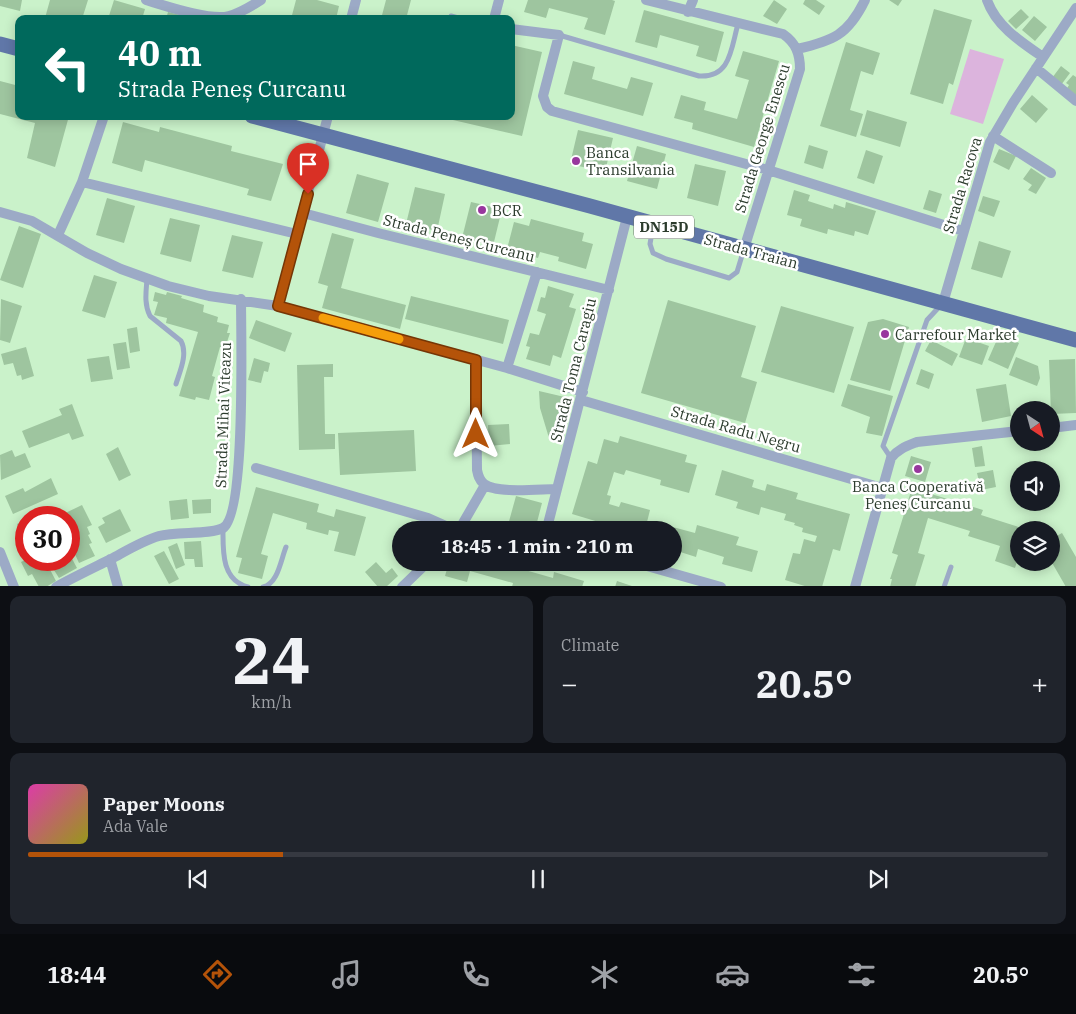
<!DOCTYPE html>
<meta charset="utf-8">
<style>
:root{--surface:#171b24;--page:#20242c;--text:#f1f3f6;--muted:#9ea1a6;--line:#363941;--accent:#b45309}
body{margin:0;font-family:"IBM Plex Serif",serif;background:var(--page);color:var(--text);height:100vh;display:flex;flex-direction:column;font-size:19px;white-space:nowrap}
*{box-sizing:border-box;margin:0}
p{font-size:16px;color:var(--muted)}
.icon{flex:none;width:28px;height:28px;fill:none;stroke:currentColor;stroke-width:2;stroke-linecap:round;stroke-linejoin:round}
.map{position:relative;height:586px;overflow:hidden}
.panel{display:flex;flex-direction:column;gap:10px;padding:10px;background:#0d0f14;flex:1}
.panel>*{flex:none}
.guide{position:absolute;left:15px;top:15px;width:500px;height:105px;border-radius:10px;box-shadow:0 2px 12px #0003;background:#00695c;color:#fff;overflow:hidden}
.needle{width:32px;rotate:144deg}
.fabs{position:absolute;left:1010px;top:401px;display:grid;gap:10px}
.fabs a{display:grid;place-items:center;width:50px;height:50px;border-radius:50%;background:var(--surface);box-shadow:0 2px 12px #0003;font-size:25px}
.speed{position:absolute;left:15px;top:506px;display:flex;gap:10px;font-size:25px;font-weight:700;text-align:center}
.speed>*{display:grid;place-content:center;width:65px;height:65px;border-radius:50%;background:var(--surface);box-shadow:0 2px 12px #0003;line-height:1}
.speed .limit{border:8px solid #d22;background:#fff;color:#111}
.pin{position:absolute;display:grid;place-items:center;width:42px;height:42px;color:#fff;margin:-51px -21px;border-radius:50% 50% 50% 0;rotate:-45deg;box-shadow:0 0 5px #0007}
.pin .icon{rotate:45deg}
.me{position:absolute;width:55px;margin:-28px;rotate:0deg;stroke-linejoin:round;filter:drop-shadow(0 0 4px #0008)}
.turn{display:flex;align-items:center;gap:18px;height:105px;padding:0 20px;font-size:22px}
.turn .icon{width:65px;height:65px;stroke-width:2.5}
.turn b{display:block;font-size:35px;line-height:42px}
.big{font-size:38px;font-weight:800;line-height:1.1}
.panel .tile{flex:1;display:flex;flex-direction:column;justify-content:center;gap:8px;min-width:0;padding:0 18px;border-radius:10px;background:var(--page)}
.panel .dial{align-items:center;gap:0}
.dial b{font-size:65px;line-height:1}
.song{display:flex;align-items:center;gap:15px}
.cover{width:60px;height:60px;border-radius:8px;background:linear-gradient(135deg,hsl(320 70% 55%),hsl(60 70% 35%))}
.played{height:5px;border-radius:2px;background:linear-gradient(90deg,var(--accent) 25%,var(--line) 25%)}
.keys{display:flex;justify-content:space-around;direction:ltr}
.heat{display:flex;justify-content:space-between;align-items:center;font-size:28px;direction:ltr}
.panel .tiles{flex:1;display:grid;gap:10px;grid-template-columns:1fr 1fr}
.tile:last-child{grid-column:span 2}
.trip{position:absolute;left:392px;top:521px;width:290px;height:50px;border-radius:25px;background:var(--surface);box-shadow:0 2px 12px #0003;font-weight:800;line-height:50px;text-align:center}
.dock{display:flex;height:80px;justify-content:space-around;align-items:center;background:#090b0e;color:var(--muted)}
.dock .icon{width:35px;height:35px}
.dock .current{color:var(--accent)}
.dock b{font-size:22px;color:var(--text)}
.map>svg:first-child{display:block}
</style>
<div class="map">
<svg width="1076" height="587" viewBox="0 0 1076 587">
<rect width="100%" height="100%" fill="#caf2ca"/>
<path fill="#dcb4dd" d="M970 49 1004 59 983 124 950 114Z"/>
<path fill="#9ec59f" d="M0 0H22L20 11 0 6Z
M50 0H88L82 19H47L45 18Z
M114 0 145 9 142 19H108Z
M296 0H317L339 6 336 19H291Z
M386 0H411L406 19H381Z
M528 0H612L615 1 605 35 584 29 588 18 549 8 546 18 524 12Z
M774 0 787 9 777 24 763 16Z
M805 0H816L825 6 819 15 803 4Z
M889 0H902L898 6Z
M934 9 972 20 953 85 949 83 943 104 910 94Z
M1021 9 1029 17 1016 29 1008 21Z
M644 10 724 32 716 62 696 56 699 46 660 35 657 48 635 42Z
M168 12 193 18 192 19H166Z
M1034 16 1047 27 1035 41 1022 30Z
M846 42 880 53 873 75 861 71 850 110 863 114 856 137 820 126Z
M511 45 542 52 522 136 440 117 511 116Z
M743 51 779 61 754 147 692 129 693 123 674 118 681 95 706 102 704 110 737 119 749 80 735 76Z
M573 61 595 67 592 79 627 89 631 77 653 83 643 116 564 94Z
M1061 66 1070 73 1061 85 1052 78Z
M1073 75 1076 77V97L1066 90 1069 85 1066 83Z
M0 81 19 86V116H69L55 167 27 158 35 123 0 114Z
M1032 95 1048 109 1036 123 1020 109Z
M867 110 907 122 900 147 860 135Z
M123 122 159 132 160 127 232 146 231 151 283 164 271 201 247 195 249 189 145 160 142 172 112 163Z
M578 130 613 138 605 172 570 164Z
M809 145 828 151 823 169 804 163Z
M637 146 666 154 657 189 627 181Z
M999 149 1016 156 1009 170 993 162Z
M866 150 883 156 874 184 857 178Z
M695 164 726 171 718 206 687 198Z
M1031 168 1046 178 1036 194 1028 190 1032 185 1023 179Z
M357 174 389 183 378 222 346 213Z
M415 187 445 194 437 231 406 224Z
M794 190 810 195 808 201 833 209 834 204 845 208 846 202 876 211 868 235 855 231 854 236 828 229 827 234 800 226 802 219 787 215Z
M929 190 942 194 936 213 923 209Z
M983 196 1000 201 994 217 978 211Z
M107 198 135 206 124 243 96 235Z
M471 202 502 209 493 246 462 238Z
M170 218 200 225 191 262 160 254Z
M531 219 584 233 582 241 593 244 586 269 558 261 559 257 540 252 538 258 507 249 514 222 529 226Z
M19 226 41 234 23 288 0 280Z
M332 233 354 239 341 288 406 305 400 329 322 308 328 286 318 283Z
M232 235 263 242 253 278 222 271Z
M979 241 1011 251 1002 278 971 269Z
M94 275 117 282 105 318 82 311Z
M548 286 574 294 569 307 576 309 561 358 553 355 550 366 526 359 530 347 526 346 530 333 539 335 546 314 537 311 541 297 545 298Z
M155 292 166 295 167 292 182 296 181 298 204 305 203 312 218 317 217 322 229 325 227 333H230L225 348 220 347 212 376 215 377 209 400 196 397 195 400 179 396 198 332 166 323 167 318 154 315 158 302 153 301Z
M411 296 509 320 503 344 405 319Z
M1 299 22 306 10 343 0 340Z
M668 300 756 326 741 377 757 382 745 423 641 393Z
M781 306 854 327 834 393 761 372Z
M883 319 909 327 890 391 850 380 868 322Z
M256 320 292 333 285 352 249 338Z
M137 327 140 351 130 353 127 329Z
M999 335 1019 343 1008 369 988 360Z
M966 338 989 346 982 365 959 357Z
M931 340 958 354 952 366 925 351Z
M126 342 130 368 117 370 113 344Z
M26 347 34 376 22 380 21 375 17 376 13 363 4 365 1 354Z
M109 356 113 379 91 382 87 359Z
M1016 357 1038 366 1040 378 1037 386 1009 375Z
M254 358 270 363 268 372 264 371 261 383 248 380Z
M1075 359 1076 413 1051 414 1049 360Z
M333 364V377H324L325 434H335V449L299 450 297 365Z
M921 369 934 374 929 389 916 384Z
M848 384 893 396 882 436 866 433 870 417 841 406Z
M1006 384 1011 416 982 422 976 389Z
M539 391 569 398 558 439 549 438 540 408Z
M72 404 84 436 72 440 69 433 29 448 22 431 62 415 59 409Z
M509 424 510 444 489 446 488 425Z
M414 430 416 471 340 475 338 433Z
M620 436 687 455 685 462 697 465 689 493 660 485 661 480 626 470 624 475 614 472 607 495 611 496 609 504 619 507 621 502 650 510 645 530H600L602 523 572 514 588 461 597 464 604 439 618 443Z
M982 446 985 466 975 467 972 448Z
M118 447 131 475 119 481 106 454Z
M12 450 15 457 25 453 31 467 1 480 0 455Z
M911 456 931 462 925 482 905 476Z
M722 470 754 480 752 487 765 491 767 484 798 493 796 499 850 514 840 551 833 549 822 587H808L785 580 793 553 800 554 804 539 815 542 817 536 802 532 803 528 794 525 795 523 784 520 786 514 761 507 759 515 736 508 738 502 715 495Z
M993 470 996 487 981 490 977 473Z
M51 478 58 494 13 514 5 496 23 488 25 492Z
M256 487 319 504 317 512 334 517 336 509 366 517 355 556 334 551 339 532 329 530 328 535 306 529 307 523 273 513 261 554 268 556 262 579 238 573 242 558 236 557Z
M912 488 983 510 981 515 1028 530H1019V555L1015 568 995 561 1000 546 968 536 970 531 928 518 918 553 925 555 915 587H890L892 579H890L898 555 892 553Z
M516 496 542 503 535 530H528L508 525Z
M187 499 189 518 171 520 169 501Z
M211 499V513L193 514 192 500Z
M82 505 92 525 87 527 90 534 88 535 92 543 89 544 95 556 79 563 69 541V518H55Z
M120 509 131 531 106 543 98 527 105 523 102 518Z
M26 520V546L17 524Z
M697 525 739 537 736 545 758 551 752 572 722 564 724 557 698 549 696 557 674 550V530H668L669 526 695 533Z
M1062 533 1076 557V587H1066L1051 561V539Z
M201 541 203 567H195L194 559H185L184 542Z
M177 543 185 565 176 569 168 547Z
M164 551 179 579 169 584 154 556Z
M69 553 77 568 59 578 54 570 58 568 54 561 50 564 48 560H69Z
M25 560H45L56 581 46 587H39L32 574 28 576 21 562Z
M376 562 386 573 392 568 398 576 386 587H378L365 572Z
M449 562H524L526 563 525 570 553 578 554 572 584 581 582 587H512L513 583 470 571 467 582 445 576Z
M617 581 632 586V587H615Z"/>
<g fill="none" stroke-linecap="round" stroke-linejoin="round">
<path stroke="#9caac6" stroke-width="5" d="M451 16 462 19
M559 35 699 76C731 78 731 48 738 24
M653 226 650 244 653 253 666 259 729 278 737 272 744 249
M147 279C146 292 144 304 150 316L181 341C188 354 180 371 176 384
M891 458 883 446 927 320 941 305
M223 528C223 550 221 580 248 587
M263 587C278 584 281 559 286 547
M944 587 951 567"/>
<path stroke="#9caac6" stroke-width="10" d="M146 0C166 6 210 21 229 16 241 13 251 6 261 0
M646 0 783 34C796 43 800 54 800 69L744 249
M987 0C996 26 1021 42 1043 57
M688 12 693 0
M351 19 356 0
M494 19 499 0
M511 29 559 35 543 96 547 107 552 111 768 170 963 231
M797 49C833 41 848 35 865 0
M1036 68 1076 101
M993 136 1051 173
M82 182 297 234
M0 212 32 221 87 253 121 269 168 286 209 296 278 306 507 368 583 392
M303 213 378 233 609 290
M58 235 82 182 103 119
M943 303 990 142 1013 103 1076 8
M278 306 328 116
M476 360 477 470C478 475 479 480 484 484 496 494 540 489 557 489
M507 368 537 272
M581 400 882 488
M1051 428 1076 425
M256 468 428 518 455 530
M459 530 485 485
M549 530 548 524 627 217
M0 552 14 587
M110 559 118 587
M633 562 721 587
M56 587C74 577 93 568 111 559 126 551 142 541 159 536 176 531 210 535 223 528 246 515 241 332 241 299
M402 587 428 562
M855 587 891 458C898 449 907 446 917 442L1019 431"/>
<path stroke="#6077a8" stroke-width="15" d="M0 44 19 49
M252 116 590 206 1076 340"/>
</g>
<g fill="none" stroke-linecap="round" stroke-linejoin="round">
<defs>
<path id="route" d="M308 194 278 306 476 360V434"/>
</defs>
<use href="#route" stroke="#753606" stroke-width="12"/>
<use href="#route" stroke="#b45309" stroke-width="9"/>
<path stroke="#f59e0b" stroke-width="9" d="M323 318 399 339"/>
</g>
<g fill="#98379e" stroke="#fff" stroke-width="2">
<circle cx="576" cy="161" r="5"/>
<circle cx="482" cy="210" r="5"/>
<circle cx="885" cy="334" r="5"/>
<circle cx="918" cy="469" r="5"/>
</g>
<g text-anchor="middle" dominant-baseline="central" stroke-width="5" stroke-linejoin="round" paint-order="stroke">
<rect fill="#fff" stroke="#6b766c" stroke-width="1" x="634" y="215.5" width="60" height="23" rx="4"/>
<g font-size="14" font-weight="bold" fill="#2c3c2d">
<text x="664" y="227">DN15D</text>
</g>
<g font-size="15" fill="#2c3c2d" stroke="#fff">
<text transform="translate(762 138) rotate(-73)">Strada George Enescu</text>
<text transform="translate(962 185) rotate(-73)">Strada Racova</text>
<text transform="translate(459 238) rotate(14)">Strada Peneș Curcanu</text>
<text transform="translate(751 251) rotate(15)">Strada Traian</text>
<text transform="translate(573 370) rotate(-76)">Strada Toma Caragiu</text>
<text transform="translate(223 415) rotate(-88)">Strada Mihai Viteazu</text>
<text transform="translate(736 429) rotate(16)">Strada Radu Negru</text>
</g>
<g font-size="15" fill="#2c3c2d" stroke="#fff" text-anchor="start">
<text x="586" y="152">Banca<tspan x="586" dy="17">Transilvania</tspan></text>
<text x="492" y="210">BCR</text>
<text x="895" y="334">Carrefour Market</text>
<text x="918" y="486" text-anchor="middle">Banca Cooperativă<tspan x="918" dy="17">Peneș Curcanu</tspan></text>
</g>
</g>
</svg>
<div class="fabs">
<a><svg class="needle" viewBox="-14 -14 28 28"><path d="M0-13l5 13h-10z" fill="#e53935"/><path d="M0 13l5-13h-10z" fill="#9ea1a6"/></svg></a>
<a><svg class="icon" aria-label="sound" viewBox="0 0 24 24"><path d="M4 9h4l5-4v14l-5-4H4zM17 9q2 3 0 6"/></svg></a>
<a><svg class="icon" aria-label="layers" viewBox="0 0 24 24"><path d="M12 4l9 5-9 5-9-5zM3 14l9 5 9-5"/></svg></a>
</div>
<div class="speed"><div class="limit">30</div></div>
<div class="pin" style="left:308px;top:194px;background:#d93025"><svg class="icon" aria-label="arrive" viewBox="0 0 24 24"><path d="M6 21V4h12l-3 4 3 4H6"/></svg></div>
<svg class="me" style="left:476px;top:434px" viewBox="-20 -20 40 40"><path d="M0-17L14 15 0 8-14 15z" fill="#b45309" stroke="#fff" stroke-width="4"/></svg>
<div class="trip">18:45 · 1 min · 210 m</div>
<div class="guide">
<div class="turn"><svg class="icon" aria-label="left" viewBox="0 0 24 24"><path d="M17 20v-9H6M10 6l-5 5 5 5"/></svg><div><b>40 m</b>Strada Peneș Curcanu</div></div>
</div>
</div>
<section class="panel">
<div class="tiles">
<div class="tile dial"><b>24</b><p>km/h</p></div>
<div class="tile"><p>Climate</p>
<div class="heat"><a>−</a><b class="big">20.5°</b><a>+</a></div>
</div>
<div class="tile">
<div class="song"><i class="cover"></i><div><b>Paper Moons</b><p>Ada Vale</p></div></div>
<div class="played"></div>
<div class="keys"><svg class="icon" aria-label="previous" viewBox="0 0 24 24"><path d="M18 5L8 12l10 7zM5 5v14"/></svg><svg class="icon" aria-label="pause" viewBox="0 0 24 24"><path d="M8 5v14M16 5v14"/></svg><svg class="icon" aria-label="next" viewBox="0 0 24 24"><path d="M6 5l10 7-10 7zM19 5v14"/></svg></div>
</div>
</div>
</section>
<nav class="dock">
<b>18:44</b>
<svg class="icon current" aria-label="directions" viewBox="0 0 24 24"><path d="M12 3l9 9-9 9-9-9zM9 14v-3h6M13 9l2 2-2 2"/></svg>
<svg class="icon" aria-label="music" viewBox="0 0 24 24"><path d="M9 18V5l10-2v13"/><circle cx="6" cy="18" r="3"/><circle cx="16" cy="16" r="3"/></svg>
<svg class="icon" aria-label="phone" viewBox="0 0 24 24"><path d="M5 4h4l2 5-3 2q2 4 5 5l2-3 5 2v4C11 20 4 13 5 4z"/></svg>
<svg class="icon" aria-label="climate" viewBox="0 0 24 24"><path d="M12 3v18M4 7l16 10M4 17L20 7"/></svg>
<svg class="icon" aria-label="car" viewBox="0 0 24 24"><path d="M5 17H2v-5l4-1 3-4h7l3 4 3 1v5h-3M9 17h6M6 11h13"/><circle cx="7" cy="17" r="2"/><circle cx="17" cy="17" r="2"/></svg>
<svg class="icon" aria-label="filters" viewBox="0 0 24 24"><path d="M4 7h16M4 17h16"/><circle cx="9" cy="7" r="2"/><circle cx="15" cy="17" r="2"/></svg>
<b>20.5°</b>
</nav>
